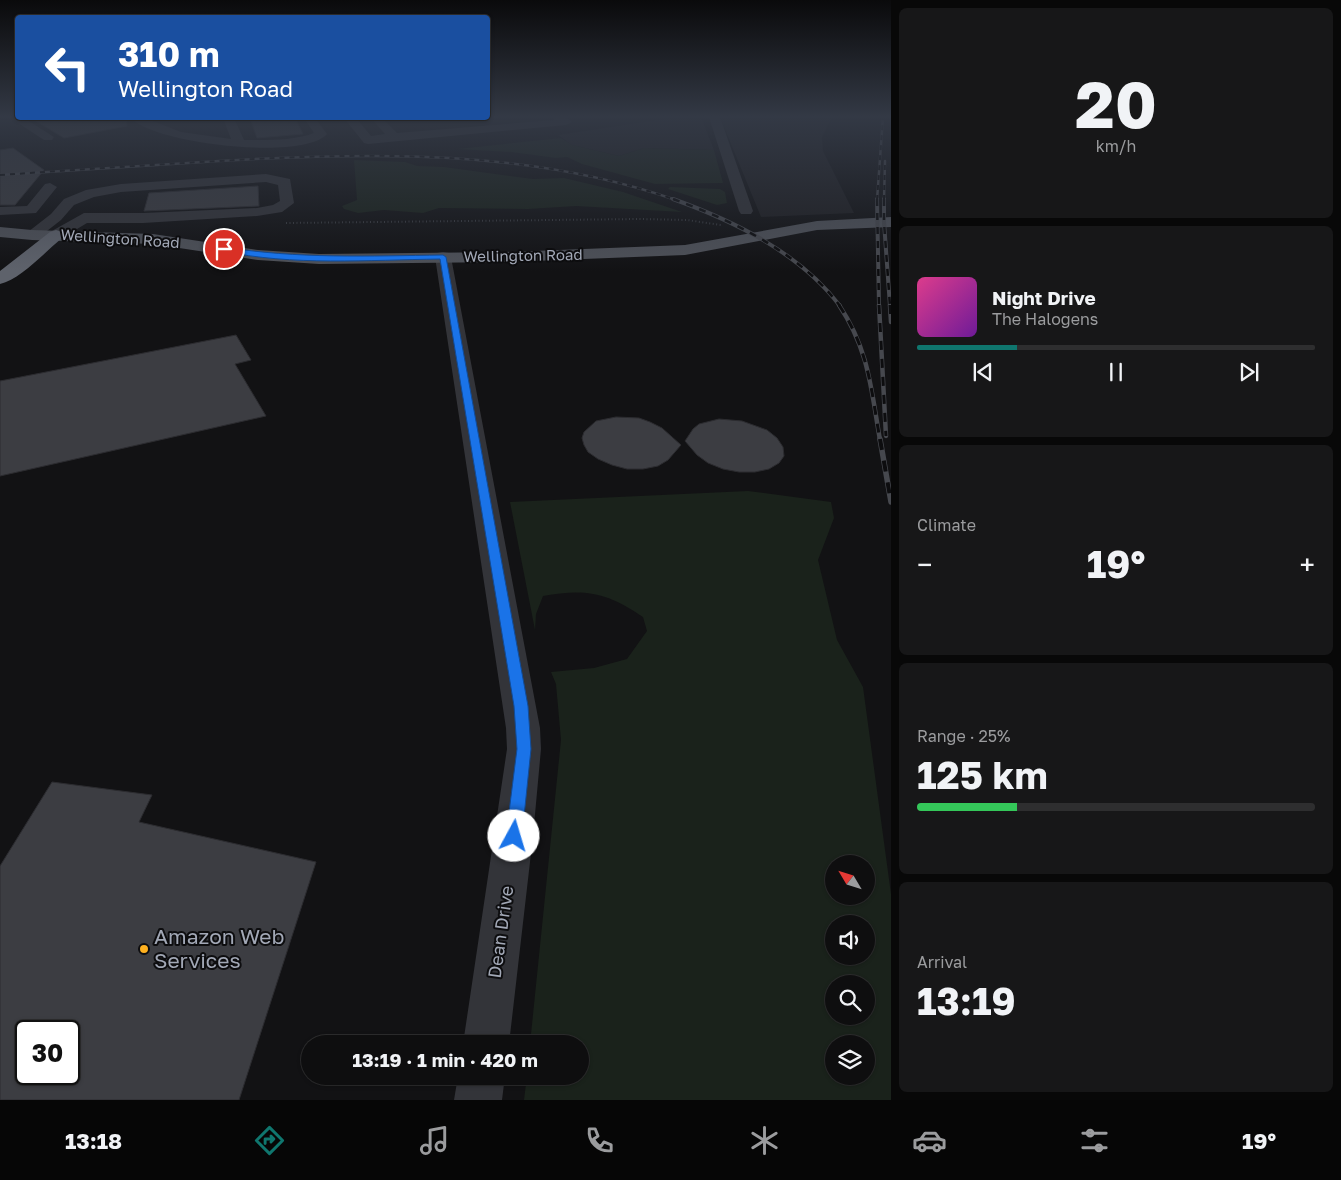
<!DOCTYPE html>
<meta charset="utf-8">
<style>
:root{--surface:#0e0e0f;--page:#171718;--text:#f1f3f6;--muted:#9b9c9e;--line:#2e2e2f;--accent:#0f766e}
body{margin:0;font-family:"Golos Text",sans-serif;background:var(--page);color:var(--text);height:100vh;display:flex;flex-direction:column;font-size:19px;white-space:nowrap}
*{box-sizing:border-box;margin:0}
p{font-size:16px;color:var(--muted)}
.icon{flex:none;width:28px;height:28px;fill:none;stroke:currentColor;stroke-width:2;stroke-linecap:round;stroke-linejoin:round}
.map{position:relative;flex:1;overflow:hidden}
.sheet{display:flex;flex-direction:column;gap:8px;padding:8px;background:#080808;width:450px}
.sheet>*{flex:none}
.banner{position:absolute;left:15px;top:15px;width:475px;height:105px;border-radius:5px;box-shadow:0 1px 4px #0004,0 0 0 1px var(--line);background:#1a4fa0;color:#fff;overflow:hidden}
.needle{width:32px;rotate:308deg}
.tools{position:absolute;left:825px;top:855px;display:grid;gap:10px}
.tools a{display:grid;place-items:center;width:50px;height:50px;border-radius:50%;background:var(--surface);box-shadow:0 1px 4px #0004,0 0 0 1px var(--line);font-size:25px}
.speed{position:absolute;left:15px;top:1020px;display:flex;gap:10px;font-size:25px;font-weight:700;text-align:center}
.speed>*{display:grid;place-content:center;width:65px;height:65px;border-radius:50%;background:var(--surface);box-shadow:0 1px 4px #0004,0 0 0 1px var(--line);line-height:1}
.speed .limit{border:2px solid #111;border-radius:8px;background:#fff;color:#111}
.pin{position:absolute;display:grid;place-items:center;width:42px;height:42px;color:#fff;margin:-21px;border:2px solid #fff;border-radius:50%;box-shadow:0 1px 5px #0007}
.me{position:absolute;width:55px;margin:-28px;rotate:6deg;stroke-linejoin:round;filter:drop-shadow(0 0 4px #0008)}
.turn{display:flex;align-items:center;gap:18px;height:105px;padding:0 20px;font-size:22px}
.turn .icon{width:65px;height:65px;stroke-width:2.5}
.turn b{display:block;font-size:35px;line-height:42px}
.big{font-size:38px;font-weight:700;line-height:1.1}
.sheet .card{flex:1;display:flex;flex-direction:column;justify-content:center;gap:8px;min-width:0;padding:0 18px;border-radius:8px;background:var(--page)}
.sheet .dial{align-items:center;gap:0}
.dial b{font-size:65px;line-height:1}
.song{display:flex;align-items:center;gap:15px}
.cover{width:60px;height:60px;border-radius:8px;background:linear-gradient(135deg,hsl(330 70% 55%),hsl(280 70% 35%))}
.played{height:5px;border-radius:2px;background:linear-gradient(90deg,var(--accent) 25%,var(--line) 25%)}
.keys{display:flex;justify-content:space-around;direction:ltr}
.heat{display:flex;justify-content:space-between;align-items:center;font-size:28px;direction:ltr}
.charge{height:8px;border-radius:4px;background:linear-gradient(90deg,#34c759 25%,var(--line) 0)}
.trip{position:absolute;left:301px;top:1035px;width:288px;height:50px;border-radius:25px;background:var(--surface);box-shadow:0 1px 4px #0004,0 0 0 1px var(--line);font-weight:700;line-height:50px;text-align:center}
.tab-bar{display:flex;height:80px;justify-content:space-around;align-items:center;background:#060606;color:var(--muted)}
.tab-bar .icon{width:35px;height:35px}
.tab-bar .active{color:var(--accent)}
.tab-bar b{font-size:22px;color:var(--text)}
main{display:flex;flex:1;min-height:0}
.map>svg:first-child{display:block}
.built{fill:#1e1e21}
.green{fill:#1a221b;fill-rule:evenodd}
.building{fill:#3c3d42;stroke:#2c2c30;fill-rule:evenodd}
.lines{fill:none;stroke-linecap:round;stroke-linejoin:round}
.path{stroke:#393b40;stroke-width:2;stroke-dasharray:1 2.5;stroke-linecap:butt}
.minor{fill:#333439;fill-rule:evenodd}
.major{fill:#4e5158;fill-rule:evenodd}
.highway{fill:#5e626b;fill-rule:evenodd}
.rail-far3-casing{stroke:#46484e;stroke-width:2.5}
.rail-far2-casing{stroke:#46484e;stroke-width:4}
.rail-far1-casing{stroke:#46484e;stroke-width:4.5}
.rail-casing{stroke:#46484e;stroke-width:5.5}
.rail-far3{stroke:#0d0d0f;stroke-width:2;stroke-dasharray:5;stroke-linecap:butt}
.rail-far2{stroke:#0d0d0f;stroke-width:2.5;stroke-dasharray:7;stroke-linecap:butt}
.rail-far1{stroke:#0d0d0f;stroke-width:3;stroke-dasharray:9;stroke-linecap:butt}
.rail{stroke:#0d0d0f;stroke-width:4;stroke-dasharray:11;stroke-linecap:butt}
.route{fill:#1a73e8;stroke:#114b97}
.poi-dot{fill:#ffb11f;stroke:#0d0d0f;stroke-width:2}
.labels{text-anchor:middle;stroke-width:4;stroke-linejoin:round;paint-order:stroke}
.far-street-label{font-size:15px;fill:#a2a8b6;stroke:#0d0d0f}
.street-label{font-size:18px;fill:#a2a8b6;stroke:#0d0d0f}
.near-poi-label{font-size:21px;fill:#a2a8b6;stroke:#0d0d0f;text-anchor:start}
</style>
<main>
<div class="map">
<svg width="891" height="1100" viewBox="0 0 891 1100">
<rect width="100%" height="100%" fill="#121214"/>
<path class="built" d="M 678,117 L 701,117 L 714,150 L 644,148 L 619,156 L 572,145 L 558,135 Z
M 720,117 L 832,117 L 822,137 L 823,151 L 854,213 L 761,217 Z"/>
<path class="green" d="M 561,138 L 572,145 L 619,156 L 644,148 L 714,150 L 723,183 L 655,184 L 582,164 L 567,157 L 556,158 L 511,152 L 457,149 Z
M 354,160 L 405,162 L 417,166 L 444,167 L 533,179 L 564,178 L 623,192 L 682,212 L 576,206 L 528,209 L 439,208 L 423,213 L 384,210 L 358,213 L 344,209 L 342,206 L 357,200 Z
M 670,187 L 720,189 L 725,192 L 727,203 L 717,205 L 668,189 Z
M 748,491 L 831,502 L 834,518 L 818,560 L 837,640 L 863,687 L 891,894 L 891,1100 L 524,1100 L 527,1076 L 580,1076 L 580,1044 L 530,1044 L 561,740 L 556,684 L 551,672 L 594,668 L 627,659 L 647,631 L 643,617 C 608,593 586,588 543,596 L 536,614 L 535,630 L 510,502 ZM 834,864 L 866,864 L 866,896 L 834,896 ZM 834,924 L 866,924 L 866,956 L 834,956 ZM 834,984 L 866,984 L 866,1016 L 834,1016 ZM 834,1044 L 866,1044 L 866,1076 L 834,1076 Z"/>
<path class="building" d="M 31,118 L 126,118 L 127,126 L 64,138 Z
M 250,118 L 295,118 L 303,134 L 257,138 Z
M 13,148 L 44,170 L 15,205 L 0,205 L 0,150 Z
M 258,186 L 259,206 L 144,211 L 149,193 Z
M 236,335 L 251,360 L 235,364 L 266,416 L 0,476 L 0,381 Z
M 616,417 L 639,418 L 650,422 L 662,428 L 681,445 L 668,460 L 658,466 L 643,469 L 627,469 L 612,465 L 598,459 L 588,452 L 584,445 L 582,438 L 584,432 L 596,421 Z
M 719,419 L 742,421 L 767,430 L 777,438 L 783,447 L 784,456 L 779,463 L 769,469 L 755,472 L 739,472 L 723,469 L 708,463 L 697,455 L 685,441 L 693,429 L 699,424 Z
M 52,782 L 152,795 L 139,822 L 316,862 L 239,1100 L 0,1100 L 0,866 ZM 26,1031 L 69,1031 L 69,1074 L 26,1074 Z"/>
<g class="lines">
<path class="path" d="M 286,223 L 639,219 L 687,220 L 721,225"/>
<path class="minor" d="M 9,117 L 24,118 L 54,137 L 52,140 L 44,140 Z
M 553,117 L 565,117 L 572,122 L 566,125 L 368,144 L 364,143 L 344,118 L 356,118 L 371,136 L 385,134 L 371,118 L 382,118 L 397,133 L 554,120 Z
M 709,117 L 720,117 L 753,211 L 751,214 L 741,214 L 739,211 Z
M 131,118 L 145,118 L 181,132 L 231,139 L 223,118 L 234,118 L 244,140 C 268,140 292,141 314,133 L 304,118 L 315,118 L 327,134 C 304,161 154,144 131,118 Z
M 266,174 L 290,179 L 294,203 L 282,212 L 257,216 L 143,223 L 87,223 L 62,238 L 50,238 L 48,235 L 50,232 L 84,213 L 143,213 L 257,208 L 273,205 L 280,201 L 278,185 L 266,182 L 121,192 L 94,197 L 74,205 L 61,220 L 38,238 L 26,238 L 24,235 L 51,214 L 64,199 L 86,190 L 121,184 Z
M 50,183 L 57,187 L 36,213 L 0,215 L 0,207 L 27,206 L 45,184 Z
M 443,252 L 449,253 L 451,257 L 540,728 L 541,749 L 533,836 L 509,1044 L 463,1044 L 507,749 L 506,728 L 435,257 L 437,253 Z
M 458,1076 L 505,1076 L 502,1100 L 454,1100 Z"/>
<path class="major" d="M 891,217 L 891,227 L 817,230 L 685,255 L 506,262 L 319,264 L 258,260 L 153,244 L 32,240 L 0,237 L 0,227 L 32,230 L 153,234 L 258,250 L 319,254 L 506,252 L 685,245 L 817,221 Z"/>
<path class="highway" d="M 56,230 L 62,232 L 64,235 L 62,238 C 45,252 21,279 0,284 L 0,271 L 50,232 Z"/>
<g class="rail-far3-casing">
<path id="rail-far3" d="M 0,175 C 73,170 146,165 219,161 C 373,152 529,149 676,200
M 877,200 L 883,117
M 884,200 L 885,161"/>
</g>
<g class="rail-far2-casing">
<path id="rail-far2" d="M 673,199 C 734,221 800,253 840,306
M 877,199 L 879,306
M 884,199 L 884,222 L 890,306"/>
</g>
<g class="rail-far1-casing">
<path id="rail-far1" d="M 839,305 C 869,350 871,389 880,440
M 879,305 L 886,436
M 890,305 L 891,322"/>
</g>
<g class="rail-casing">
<path id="rail" d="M 880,439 L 891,502"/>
</g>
<use href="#rail-far3" class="rail-far3"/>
<use href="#rail-far2" class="rail-far2"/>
<use href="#rail-far1" class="rail-far1"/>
<use href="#rail" class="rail"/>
</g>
<linearGradient id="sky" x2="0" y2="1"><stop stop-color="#0a0a0b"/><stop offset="0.43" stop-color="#333945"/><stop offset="1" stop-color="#333945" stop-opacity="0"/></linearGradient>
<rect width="891" height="271" fill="url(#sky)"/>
<path class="route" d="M 224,247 C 297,259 370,256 443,255 L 446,257 L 528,706 L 531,749 L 522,836 L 520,841 L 514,843 L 509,841 L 506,836 L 517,749 L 514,706 L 440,259 C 368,260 293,266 222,251 L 221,249 Z"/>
<circle class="poi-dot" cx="144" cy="949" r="5"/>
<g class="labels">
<g class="far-street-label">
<text transform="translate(120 239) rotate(4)" y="5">Wellington Road</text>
<text transform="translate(523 256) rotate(-1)" y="5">Wellington Road</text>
</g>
<g class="street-label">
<text transform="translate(501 932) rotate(-82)" y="6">Dean Drive</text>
</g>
<g class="near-poi-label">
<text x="154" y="944">Amazon Web<tspan x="154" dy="24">Services</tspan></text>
</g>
</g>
</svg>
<div class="tools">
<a><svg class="needle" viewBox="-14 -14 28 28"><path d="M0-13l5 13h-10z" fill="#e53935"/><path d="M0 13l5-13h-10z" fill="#9b9c9e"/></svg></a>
<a><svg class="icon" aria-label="sound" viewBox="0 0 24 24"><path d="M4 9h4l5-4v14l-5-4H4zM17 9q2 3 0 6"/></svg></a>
<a><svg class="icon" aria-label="search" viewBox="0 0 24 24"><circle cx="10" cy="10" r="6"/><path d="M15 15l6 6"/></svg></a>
<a><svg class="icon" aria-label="layers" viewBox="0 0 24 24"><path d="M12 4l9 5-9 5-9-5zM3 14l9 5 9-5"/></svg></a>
</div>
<div class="speed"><div class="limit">30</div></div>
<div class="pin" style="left:224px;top:249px;background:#d93025"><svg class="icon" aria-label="arrive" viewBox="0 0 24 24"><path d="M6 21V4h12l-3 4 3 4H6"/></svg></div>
<svg class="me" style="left:514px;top:836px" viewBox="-20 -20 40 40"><circle r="19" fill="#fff"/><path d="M0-13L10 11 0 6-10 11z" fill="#1a73e8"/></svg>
<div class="trip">13:19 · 1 min · 420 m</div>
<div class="banner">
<div class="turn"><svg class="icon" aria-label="left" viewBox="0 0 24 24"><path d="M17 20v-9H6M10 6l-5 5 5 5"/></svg><div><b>310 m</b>Wellington Road</div></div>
</div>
</div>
<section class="sheet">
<div class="card dial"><b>20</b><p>km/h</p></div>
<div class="card">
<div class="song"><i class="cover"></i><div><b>Night Drive</b><p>The Halogens</p></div></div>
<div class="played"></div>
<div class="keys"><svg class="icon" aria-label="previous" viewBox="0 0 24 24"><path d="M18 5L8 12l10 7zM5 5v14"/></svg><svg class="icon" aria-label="pause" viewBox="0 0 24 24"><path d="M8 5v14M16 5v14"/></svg><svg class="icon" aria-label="next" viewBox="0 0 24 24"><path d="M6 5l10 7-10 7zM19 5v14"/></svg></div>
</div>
<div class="card"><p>Climate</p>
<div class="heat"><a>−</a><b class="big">19°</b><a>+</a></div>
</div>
<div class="card"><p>Range · 25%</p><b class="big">125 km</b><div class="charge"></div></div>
<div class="card"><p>Arrival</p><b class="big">13:19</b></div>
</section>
</main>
<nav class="tab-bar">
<b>13:18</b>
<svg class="icon active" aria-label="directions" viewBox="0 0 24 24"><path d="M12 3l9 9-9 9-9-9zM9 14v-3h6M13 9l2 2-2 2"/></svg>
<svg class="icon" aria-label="music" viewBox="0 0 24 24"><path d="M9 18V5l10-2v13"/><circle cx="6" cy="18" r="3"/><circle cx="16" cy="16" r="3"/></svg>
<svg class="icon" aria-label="phone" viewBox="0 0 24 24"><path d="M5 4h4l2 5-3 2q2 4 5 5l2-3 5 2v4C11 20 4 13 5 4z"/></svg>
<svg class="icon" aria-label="climate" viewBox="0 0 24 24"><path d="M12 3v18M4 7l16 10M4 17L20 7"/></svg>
<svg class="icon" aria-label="car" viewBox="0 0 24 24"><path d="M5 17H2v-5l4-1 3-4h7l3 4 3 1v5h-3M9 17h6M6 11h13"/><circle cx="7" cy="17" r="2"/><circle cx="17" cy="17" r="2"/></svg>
<svg class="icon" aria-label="filters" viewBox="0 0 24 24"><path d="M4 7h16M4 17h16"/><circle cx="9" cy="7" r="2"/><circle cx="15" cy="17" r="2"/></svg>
<b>19°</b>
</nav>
